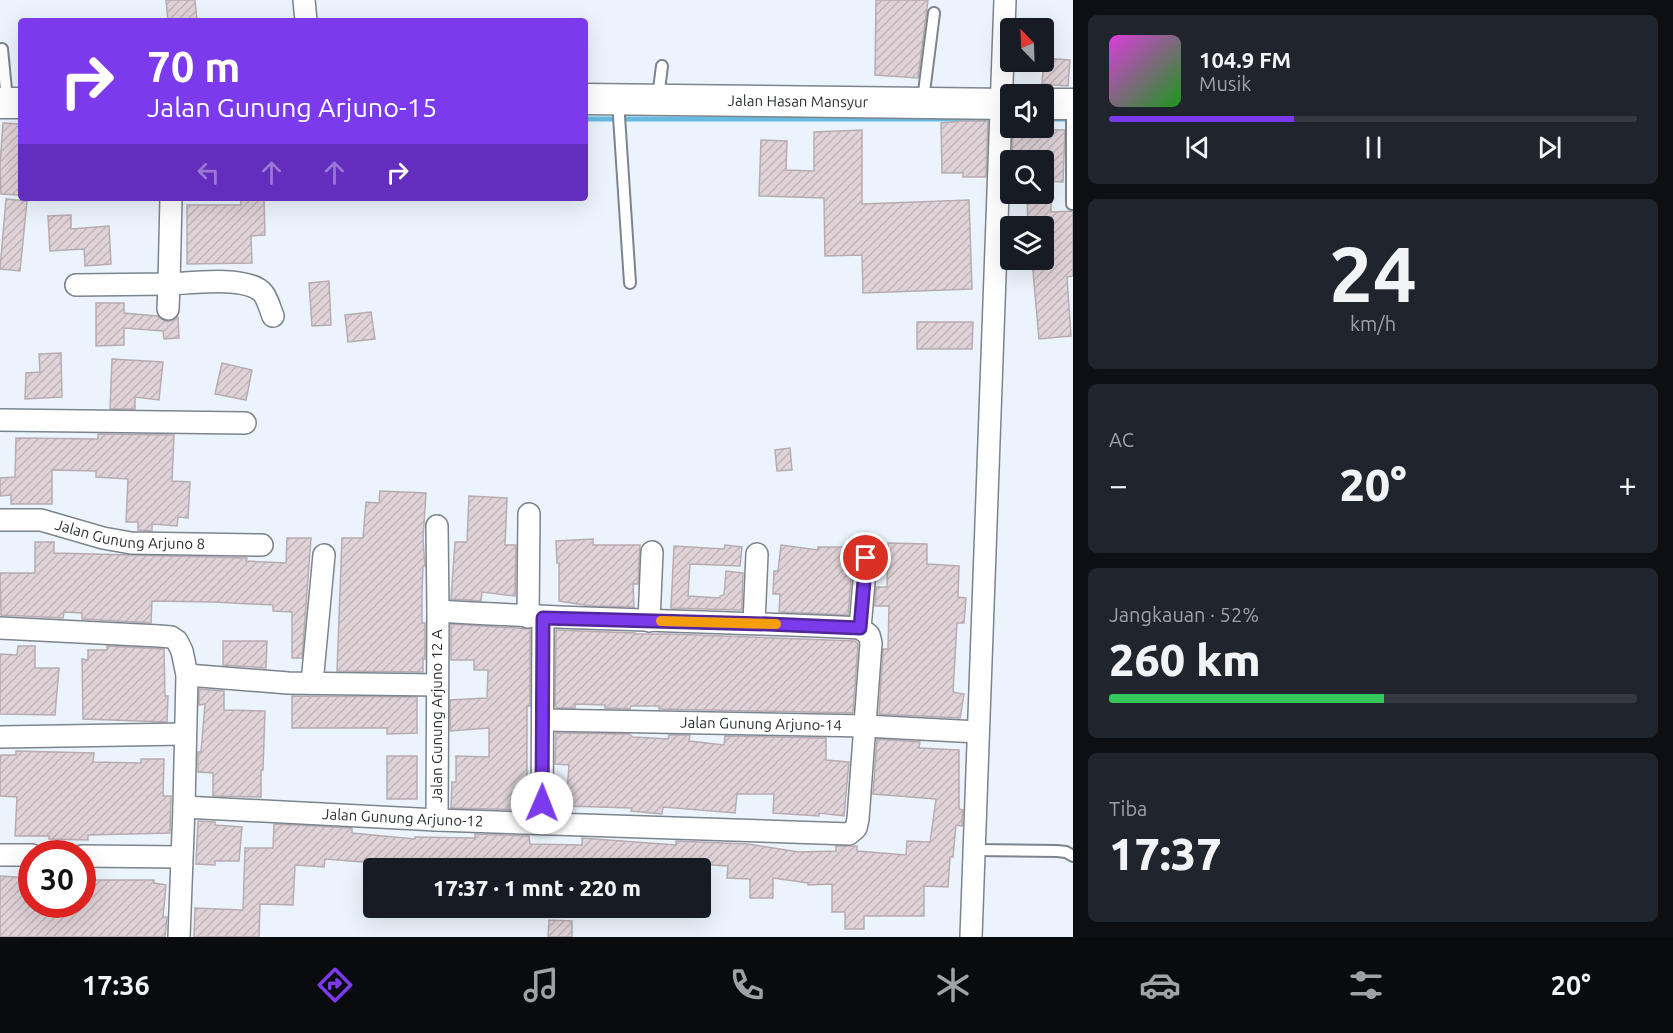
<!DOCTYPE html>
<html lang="id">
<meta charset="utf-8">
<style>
:root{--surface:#171b24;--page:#20242c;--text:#f1f3f6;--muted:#9ea1a6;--line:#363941;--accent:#7c3aed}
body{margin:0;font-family:Ubuntu,sans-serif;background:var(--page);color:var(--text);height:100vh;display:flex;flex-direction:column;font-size:22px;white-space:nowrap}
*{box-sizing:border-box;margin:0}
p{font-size:20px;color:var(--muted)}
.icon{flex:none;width:33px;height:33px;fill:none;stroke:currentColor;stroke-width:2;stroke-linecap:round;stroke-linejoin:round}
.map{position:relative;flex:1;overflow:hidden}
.panel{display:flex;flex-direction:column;gap:15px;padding:15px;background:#0d0f14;width:600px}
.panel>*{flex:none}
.banner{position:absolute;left:18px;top:18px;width:570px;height:183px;border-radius:6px;box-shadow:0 6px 24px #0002;background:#7c3aed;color:#fff;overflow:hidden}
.needle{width:39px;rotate:337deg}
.controls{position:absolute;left:1000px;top:18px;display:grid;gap:12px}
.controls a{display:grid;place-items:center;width:54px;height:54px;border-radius:6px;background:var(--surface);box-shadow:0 6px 24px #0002;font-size:30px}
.speed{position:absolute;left:18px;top:840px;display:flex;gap:12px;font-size:30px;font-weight:700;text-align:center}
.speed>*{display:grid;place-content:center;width:78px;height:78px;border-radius:50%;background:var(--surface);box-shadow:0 6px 24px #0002;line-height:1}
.speed .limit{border:9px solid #d22;background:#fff;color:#111}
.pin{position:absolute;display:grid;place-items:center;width:51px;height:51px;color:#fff;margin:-26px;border:3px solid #fff;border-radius:50%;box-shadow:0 2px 6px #0007}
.me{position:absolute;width:66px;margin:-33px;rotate:1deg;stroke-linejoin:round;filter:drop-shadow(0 0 4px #0008)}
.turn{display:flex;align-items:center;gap:21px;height:126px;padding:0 30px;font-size:27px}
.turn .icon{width:78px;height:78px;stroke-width:2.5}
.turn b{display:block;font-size:42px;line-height:51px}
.lanes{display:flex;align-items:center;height:57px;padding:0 30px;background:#0003;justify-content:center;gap:30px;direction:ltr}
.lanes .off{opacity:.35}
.big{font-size:45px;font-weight:800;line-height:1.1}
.panel .tile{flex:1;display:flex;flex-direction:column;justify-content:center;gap:9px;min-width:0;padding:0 21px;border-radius:9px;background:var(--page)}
.panel .dial{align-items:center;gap:0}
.dial b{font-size:78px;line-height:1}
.song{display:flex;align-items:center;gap:18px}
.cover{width:72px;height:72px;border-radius:9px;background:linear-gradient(135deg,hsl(300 70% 55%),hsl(120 70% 35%))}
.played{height:6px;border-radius:3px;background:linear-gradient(90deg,var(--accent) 35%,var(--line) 35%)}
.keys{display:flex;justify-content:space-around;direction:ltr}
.heat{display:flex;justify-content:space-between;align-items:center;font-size:33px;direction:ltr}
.charge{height:9px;border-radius:4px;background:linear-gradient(90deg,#34c759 52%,var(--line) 0)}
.trip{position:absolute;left:363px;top:858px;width:348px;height:60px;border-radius:6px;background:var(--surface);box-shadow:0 6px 24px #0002;font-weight:800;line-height:60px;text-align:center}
.tab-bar{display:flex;height:96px;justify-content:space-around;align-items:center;background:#090b0e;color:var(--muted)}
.tab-bar .icon{width:42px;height:42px}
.tab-bar .current{color:var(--accent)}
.tab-bar b{font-size:27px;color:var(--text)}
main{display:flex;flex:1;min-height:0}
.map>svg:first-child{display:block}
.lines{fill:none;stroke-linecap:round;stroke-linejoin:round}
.stream{stroke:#68bbe0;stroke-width:5}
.building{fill:url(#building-hatch);stroke:#b8acb1;stroke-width:1.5}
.lane-casing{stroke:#7c848c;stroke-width:14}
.street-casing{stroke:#7c848c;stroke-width:24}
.secondary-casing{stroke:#7c848c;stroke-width:33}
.lane{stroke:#fff;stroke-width:10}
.street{stroke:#fff;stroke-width:21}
.secondary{stroke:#fff;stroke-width:30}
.route-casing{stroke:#51269a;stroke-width:15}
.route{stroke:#7c3aed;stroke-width:10}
.slow{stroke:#f59e0b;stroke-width:10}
.labels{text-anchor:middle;stroke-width:5;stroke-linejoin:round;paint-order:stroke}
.street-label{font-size:15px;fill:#2c3033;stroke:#fff}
</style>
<main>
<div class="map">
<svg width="1073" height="937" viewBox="0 0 1073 937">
<defs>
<pattern id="building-hatch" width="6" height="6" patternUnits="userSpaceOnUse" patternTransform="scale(1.5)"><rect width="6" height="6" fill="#dfd3d8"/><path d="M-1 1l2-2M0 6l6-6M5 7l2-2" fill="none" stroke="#c0b5ba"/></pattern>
</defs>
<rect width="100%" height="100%" fill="#ebf4fc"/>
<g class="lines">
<path class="stream" d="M 585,119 L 984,119
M 1044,119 L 1072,119"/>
</g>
<path class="building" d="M 166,0 L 195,0 L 197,21 L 168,21 Z
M 876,0 L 928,0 L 918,78 L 875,75 Z
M 1044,58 L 1070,60 L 1068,86 L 1042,84 Z
M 963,121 L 988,121 L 986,177 L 963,177 L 963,173 L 942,173 L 941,123 Z
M 3,123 L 21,124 L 19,195 L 1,194 L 0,165 Z
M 1013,129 L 1065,130 L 1063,182 L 1044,181 L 1044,160 L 1012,160 Z
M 862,130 L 862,204 L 969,200 L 972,289 L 863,293 L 862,255 L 825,256 L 824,198 L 759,196 L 761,140 L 787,141 L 786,170 L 814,171 L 814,132 Z
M 1027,197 L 1051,197 L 1051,212 L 1073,211 L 1073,276 L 1067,277 L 1071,336 L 1039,339 L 1032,260 L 1044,260 L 1044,226 L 1028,226 Z
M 241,198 L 264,198 L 265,235 L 251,236 L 252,263 L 187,264 L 187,205 L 241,205 Z
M 6,199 L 27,201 L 20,271 L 0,269 Z
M 71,215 L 71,229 L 109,226 L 111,264 L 85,266 L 84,249 L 50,251 L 48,216 Z
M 329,281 L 331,325 L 312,326 L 309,283 Z
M 96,303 L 124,303 L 124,313 L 157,316 L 167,322 L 173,320 L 178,317 L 179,338 L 164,339 L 163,331 L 124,328 L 124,345 L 96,346 Z
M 371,312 L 375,339 L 348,342 L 345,315 Z
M 917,322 L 973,322 L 972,349 L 917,349 Z
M 61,353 L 62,397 L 25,399 L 26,373 L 40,372 L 39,354 Z
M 112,359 L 163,362 L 159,400 L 135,397 L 135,409 L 110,409 Z
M 222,363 L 252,370 L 246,400 L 215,394 Z
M 98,434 L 174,435 L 172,481 L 190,482 L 188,518 L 178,517 L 177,526 L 152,524 L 152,531 L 138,530 L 138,522 L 126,522 L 128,479 L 96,477 L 96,471 L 52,470 L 52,504 L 11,504 L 11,495 L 0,496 L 0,478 L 15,477 L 16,438 L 98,439 Z
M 790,448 L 792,470 L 777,471 L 775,450 Z
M 380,491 L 426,493 L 423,539 L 425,566 L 423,566 L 422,593 L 422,623 L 425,623 L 425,659 L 423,659 L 423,672 L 337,671 L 342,538 L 363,538 L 366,502 L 379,503 Z
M 469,496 L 507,498 L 505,545 L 516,545 L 515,596 L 482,592 L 481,601 L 451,599 L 455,542 L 467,542 Z
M 287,538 L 311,538 L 302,658 L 292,658 L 292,612 L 273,611 L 273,605 L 214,602 L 152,601 L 151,623 L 82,619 L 82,613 L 64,612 L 63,618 L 1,615 L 0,573 L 35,573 L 35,542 L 54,542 L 54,553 L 247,558 L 246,561 L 286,563 Z
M 593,539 L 593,545 L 640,545 L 638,584 L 633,584 L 634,607 L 591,606 L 559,601 L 559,563 L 557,563 L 556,541 Z
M 888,543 L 927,544 L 927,564 L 959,566 L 958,597 L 966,598 L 964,623 L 957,623 L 953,692 L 964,694 L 960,718 L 879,714 L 883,649 L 888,649 L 889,606 L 875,606 L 876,587 L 887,587 Z
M 725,545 L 742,547 L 740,566 L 690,564 L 688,596 L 720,598 L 720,596 L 724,595 L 726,571 L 743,573 L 742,610 L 671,608 L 674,546 L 724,549 Z
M 781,545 L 818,550 L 818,547 L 859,547 L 853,557 L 848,615 L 779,612 L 780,594 L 773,594 L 774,571 L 778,571 Z
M 451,624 L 530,629 L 530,706 L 527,706 L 527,810 L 451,808 L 452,782 L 456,782 L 456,756 L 489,757 L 489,728 L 450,731 L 450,700 L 487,698 L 488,670 L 474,670 L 474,660 L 451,660 Z
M 556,630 L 635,633 L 635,634 L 669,634 L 855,641 L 858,644 L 853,713 L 659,709 L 659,706 L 631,706 L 630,709 L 605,708 L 605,705 L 575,704 L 575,708 L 558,708 L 555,706 Z
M 223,641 L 267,641 L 266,668 L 223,665 Z
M 18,646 L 35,646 L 35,668 L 59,668 L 55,715 L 0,714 L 0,654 L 17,655 Z
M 107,646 L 164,649 L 165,696 L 168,696 L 167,722 L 83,719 L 82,659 L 88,660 L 88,650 L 107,650 Z
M 199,689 L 224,691 L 224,710 L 265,711 L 263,770 L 261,770 L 261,797 L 213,796 L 213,773 L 198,772 L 198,752 L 201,752 L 205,704 L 199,705 Z
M 292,696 L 417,697 L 417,733 L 387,734 L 387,728 L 292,728 Z
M 556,733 L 629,734 L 633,737 L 668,739 L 669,735 L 690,735 L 689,741 L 724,745 L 725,736 L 826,738 L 826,760 L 849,762 L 844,816 L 819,813 L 819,816 L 773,813 L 774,794 L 737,794 L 735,813 L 663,807 L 662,814 L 631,811 L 632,808 L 566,806 L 569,765 L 555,764 Z
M 877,739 L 920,742 L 919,748 L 959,750 L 959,809 L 963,810 L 962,820 L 962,826 L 956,825 L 953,857 L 950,857 L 948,887 L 924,886 L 924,916 L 864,916 L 864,929 L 845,929 L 845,912 L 832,912 L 832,884 L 808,885 L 808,883 L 773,878 L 773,898 L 750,898 L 750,879 L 727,878 L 728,866 L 695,864 L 695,868 L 414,868 L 414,866 L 325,859 L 324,867 L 295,865 L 293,905 L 260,904 L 259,937 L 194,937 L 195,908 L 243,910 L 245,848 L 273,848 L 274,824 L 352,828 L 352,833 L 415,839 L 415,837 L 475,838 L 475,834 L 529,836 L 530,844 L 582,845 L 582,838 L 676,845 L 676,841 L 748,844 L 799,852 L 836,851 L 836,846 L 857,846 L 857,851 L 906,855 L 907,841 L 930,842 L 936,799 L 873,794 Z
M 16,751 L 94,753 L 93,762 L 141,763 L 141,759 L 164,759 L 163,796 L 171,796 L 170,833 L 88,835 L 88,840 L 49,839 L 49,836 L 15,836 L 17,797 L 0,796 L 0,762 L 1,755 L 16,755 Z
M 387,756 L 417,756 L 417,799 L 387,799 Z
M 198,821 L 215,822 L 215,825 L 242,827 L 239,861 L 215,861 L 215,865 L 196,864 Z
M 0,876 L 30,878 L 29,904 L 82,904 L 82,880 L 154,880 L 154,883 L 166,885 L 163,917 L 167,917 L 165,937 L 0,937 Z
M 549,920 L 572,921 L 572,937 L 548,937 Z"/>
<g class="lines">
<g class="lane-casing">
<path id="lane" d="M 2,49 L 7,100
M 658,97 L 662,66
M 923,100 L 934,13
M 618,101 L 630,283
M 1072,105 L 1072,204
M 974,850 L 1057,851 L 1066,852 L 1073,856"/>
</g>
<g class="street-casing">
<g id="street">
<path d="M 304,0 L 306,21"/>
<path d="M 76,285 L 169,284 L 171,198"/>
<path d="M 168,309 L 169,284 C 191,283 243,276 261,291 C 267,296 270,309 273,316"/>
<path d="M 0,420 L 245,423"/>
<path id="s1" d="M 0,520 L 41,520 L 103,538 L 131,543 L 262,545"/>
<path d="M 437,526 L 438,611 L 437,820"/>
<path d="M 438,611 C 579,620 720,621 860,628"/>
<path d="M 528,617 L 529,514"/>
<path d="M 649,621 L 652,552"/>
<path d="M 754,623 L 757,554"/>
<path d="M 0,628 L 159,636 L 171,637 L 177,641 L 182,651 L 187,675 L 184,807 L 179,937"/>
<path d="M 860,628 L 866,558"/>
<path d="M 187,675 L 288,683 L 436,685"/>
<path d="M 312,683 L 324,555"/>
<path id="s2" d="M 543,720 L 865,726 L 978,732"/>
<path d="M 0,737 L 185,734"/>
<path id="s3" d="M 184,807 L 437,820 L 849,834 L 856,828 L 858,819 L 871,643 L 869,635 L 860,628"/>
<path d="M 542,823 L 543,618"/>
<path d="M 0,855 L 32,855"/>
<path d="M 82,856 L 181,857"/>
<path d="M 971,937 L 1005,0"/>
</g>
</g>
<g class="secondary-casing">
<g id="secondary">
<path id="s4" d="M 585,99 L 1011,104"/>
<path d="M 0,103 L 21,103"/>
<path d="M 1044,104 L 1073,104"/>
</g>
</g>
<use href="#lane" class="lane"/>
<use href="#street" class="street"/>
<use href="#secondary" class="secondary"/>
</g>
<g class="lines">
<g class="route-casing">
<path id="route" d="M 542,803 L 543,618 L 768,624 L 860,628 L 866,558"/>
</g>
<use href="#route" class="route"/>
<path class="slow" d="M 661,621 L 776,624"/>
</g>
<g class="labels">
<g class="street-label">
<text dy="5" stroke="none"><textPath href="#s4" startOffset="213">Jalan Hasan Mansyur</textPath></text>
<text dy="5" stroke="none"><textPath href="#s1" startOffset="132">Jalan Gunung Arjuno 8</textPath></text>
<text transform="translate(437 716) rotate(-90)" y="5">Jalan Gunung Arjuno 12 A</text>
<text dy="5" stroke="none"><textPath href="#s2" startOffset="218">Jalan Gunung Arjuno-14</textPath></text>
<text dy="5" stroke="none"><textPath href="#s3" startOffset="219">Jalan Gunung Arjuno-12</textPath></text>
</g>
</g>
</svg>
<div class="controls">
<a><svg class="needle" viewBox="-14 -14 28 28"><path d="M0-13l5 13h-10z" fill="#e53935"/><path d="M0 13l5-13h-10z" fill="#9ea1a6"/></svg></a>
<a><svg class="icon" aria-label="sound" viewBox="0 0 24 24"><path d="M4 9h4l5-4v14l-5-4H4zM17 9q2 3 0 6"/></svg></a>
<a><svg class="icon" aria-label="search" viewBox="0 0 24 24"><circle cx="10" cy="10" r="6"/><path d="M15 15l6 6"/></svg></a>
<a><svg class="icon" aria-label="layers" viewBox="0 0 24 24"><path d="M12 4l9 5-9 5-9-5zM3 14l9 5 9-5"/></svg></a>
</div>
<div class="speed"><div class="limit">30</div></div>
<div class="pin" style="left:866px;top:558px;background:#d93025"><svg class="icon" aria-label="arrive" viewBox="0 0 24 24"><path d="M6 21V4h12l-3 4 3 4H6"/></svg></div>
<svg class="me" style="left:542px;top:803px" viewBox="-20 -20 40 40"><circle r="19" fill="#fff"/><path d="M0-13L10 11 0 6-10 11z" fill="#7c3aed"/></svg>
<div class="trip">17:37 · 1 mnt · 220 m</div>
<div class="banner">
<div class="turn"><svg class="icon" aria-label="right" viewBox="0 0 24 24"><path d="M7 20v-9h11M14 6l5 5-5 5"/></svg><div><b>70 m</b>Jalan Gunung Arjuno-15</div></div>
<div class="lanes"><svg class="icon off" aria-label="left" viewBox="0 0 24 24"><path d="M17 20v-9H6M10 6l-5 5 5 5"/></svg><svg class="icon off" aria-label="ahead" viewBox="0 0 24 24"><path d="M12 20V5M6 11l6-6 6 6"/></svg><svg class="icon off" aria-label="ahead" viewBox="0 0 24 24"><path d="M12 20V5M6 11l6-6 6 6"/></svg><svg class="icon" aria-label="right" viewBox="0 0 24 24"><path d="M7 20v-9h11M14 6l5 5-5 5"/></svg></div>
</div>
</div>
<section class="panel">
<div class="tile">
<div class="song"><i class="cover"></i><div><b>104.9 FM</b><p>Musik</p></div></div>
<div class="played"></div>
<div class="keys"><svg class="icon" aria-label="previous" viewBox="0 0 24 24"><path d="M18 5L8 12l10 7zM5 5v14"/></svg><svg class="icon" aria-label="pause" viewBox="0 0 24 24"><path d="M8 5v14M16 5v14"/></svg><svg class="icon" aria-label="next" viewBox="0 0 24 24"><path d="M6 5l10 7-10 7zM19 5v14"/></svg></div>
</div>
<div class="tile dial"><b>24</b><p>km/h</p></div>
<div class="tile"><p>AC</p>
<div class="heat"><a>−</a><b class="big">20°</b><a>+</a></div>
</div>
<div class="tile"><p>Jangkauan · 52%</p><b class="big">260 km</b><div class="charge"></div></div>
<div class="tile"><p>Tiba</p><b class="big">17:37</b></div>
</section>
</main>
<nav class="tab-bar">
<b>17:36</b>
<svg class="icon current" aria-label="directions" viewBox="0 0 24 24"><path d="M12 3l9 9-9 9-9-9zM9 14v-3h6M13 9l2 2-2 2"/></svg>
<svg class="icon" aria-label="music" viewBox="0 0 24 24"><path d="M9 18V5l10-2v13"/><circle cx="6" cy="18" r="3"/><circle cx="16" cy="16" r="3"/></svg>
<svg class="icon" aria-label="phone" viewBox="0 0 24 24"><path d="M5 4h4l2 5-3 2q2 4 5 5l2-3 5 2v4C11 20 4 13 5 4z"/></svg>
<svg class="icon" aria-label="climate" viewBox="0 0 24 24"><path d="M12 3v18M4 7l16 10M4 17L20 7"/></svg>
<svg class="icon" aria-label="car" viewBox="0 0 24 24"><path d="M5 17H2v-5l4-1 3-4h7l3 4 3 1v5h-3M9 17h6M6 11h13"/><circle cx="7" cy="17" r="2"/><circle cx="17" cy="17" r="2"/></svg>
<svg class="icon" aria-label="filters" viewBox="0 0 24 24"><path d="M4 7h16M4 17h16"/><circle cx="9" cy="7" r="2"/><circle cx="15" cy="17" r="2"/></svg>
<b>20°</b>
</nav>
